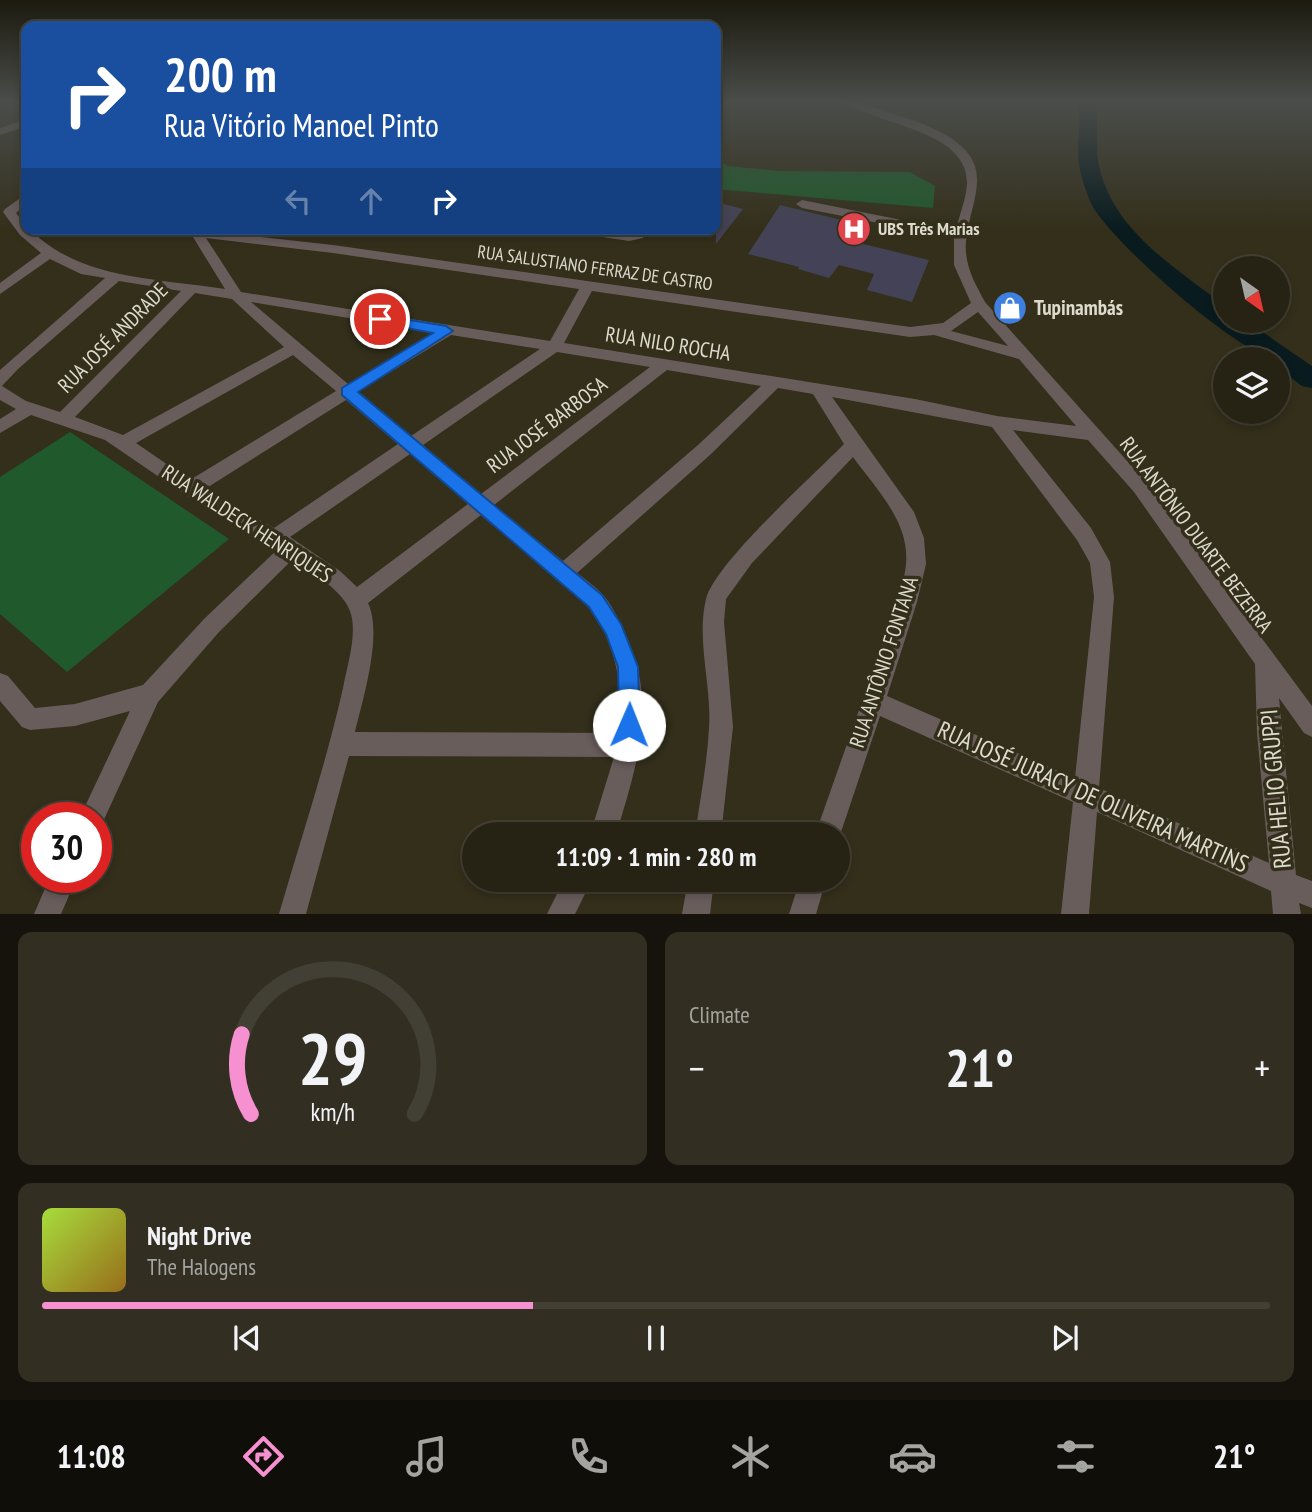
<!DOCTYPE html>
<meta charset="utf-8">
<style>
:root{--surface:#262314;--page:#322f22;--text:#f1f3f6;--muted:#a4a4a0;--line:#424034;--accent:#f690d0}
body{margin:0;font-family:"PT Sans Narrow",sans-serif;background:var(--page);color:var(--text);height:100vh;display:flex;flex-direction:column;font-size:26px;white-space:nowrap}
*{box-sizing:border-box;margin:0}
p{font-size:23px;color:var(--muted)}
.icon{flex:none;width:38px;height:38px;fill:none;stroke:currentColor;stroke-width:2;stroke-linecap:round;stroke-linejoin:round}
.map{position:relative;height:914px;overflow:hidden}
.drawer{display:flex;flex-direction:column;gap:18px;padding:18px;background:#15130b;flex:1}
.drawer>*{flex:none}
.hud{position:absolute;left:21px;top:21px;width:700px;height:214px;border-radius:14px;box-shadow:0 4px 10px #0003,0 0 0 2px var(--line);background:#1a4fa0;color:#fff;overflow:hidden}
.needle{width:46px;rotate:146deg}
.tools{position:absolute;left:1213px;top:256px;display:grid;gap:14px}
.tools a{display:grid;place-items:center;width:77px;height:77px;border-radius:50%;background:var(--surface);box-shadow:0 4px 10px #0003,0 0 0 2px var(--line);font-size:35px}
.speed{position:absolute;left:21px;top:802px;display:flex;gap:14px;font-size:35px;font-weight:700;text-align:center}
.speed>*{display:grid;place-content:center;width:91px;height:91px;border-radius:50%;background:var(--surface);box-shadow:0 4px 10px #0003,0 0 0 2px var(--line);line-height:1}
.speed .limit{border:10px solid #d22;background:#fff;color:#111}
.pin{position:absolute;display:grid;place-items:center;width:60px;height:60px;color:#fff;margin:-30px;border:4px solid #fff;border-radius:50%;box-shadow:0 2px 7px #0007}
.me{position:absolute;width:77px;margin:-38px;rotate:1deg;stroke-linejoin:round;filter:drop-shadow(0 0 5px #0008)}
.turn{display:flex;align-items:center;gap:24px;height:147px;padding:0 28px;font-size:32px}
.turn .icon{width:91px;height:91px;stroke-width:2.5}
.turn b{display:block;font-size:49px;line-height:60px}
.lanes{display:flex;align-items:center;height:66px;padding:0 28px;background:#0003;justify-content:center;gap:35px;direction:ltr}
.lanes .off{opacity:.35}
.big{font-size:52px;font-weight:600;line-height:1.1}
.drawer .tile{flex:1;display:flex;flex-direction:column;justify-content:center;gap:10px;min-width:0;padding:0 24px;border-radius:14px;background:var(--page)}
.drawer .dial{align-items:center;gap:0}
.dial svg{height:182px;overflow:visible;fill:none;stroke:var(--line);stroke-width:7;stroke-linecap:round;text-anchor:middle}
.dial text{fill:var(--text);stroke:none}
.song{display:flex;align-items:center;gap:21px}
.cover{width:84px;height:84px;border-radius:10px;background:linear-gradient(135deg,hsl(80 70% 55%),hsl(40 70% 35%))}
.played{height:7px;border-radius:4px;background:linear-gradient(90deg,var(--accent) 40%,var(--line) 40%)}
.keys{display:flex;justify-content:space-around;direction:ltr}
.heat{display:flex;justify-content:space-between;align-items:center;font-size:38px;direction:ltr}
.drawer .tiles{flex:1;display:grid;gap:18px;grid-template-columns:1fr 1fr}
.tile:last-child{grid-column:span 2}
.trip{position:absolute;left:462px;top:822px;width:388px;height:70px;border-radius:35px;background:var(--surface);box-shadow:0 4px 10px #0003,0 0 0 2px var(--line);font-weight:600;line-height:70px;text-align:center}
.dock{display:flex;height:112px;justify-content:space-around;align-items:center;background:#0f0e08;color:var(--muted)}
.dock .icon{width:49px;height:49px}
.dock .current{color:var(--accent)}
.dock b{font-size:32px;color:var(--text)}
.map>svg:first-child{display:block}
.green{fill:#20592c}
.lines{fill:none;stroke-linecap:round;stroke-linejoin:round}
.river{fill:#091b1f;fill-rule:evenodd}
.building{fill:#434256}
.minor{fill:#695d5c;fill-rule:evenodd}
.route{fill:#1a73e8;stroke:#114b97;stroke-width:2}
.labels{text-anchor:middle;stroke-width:7;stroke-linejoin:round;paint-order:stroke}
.far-poi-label{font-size:18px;font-weight:bold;fill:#dddbce;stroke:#332f1b;text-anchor:start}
.far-street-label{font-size:18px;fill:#dddbce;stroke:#332f1b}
.poi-label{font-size:21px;font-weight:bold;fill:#dddbce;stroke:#332f1b;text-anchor:start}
.street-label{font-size:21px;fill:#dddbce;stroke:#332f1b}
.near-street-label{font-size:24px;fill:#dddbce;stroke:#332f1b}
</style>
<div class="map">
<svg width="1312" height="914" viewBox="0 0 1312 914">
<rect width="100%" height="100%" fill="#332f1b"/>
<path class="green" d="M 716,158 L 728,166 L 781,171 L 910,172 L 935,186 L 933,208 L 716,189 Z
M 70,432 L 229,539 L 67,672 L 0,614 L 0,477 Z"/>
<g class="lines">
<path class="river" d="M 1077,102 L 1094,102 C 1101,123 1094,145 1099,166 C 1114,232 1175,267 1225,306 L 1225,320 L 1245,320 L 1312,366 L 1312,388 L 1302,386 L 1278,368 L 1278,359 C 1243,359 1107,238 1091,203 C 1084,187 1078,168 1078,151 C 1078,135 1082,118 1077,102 Z"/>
</g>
<path class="building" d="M 716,202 L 743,209 L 716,244 Z
M 780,205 L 866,226 L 855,242 L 929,260 L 912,302 L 867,290 L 874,274 L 839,265 L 829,278 L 798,269 L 799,267 L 748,254 Z"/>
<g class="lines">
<path class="minor" d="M 844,102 L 859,102 C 886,113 920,120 946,135 C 997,166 971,196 966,241 C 964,264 974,282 985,302 L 1146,482 L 1312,706 L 1312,737 L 1304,733 L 1279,698 L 1296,875 L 1312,881 L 1312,908 L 1299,903 L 1301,914 L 1273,914 L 1271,891 L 1097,812 L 1089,914 L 1061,914 L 1073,802 L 880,716 L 838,841 L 838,835 L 815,835 L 897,602 C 900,590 905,577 906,564 C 910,522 876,489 853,457 L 752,563 L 726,599 L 724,622 L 733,727 L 721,835 L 695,835 C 700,800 707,764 709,728 C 712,687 696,640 706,599 C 715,563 814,475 844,444 L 813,394 L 778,388 L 710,455 L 577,573 C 586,580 595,586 602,594 C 612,604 618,619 624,631 C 659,702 637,764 616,835 L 590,835 L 614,757 L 349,756 L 306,914 L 279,914 C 301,838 326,764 343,688 C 347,666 357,636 351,614 C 345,591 311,572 293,559 L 219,632 L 158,702 L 101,826 L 96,828 L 96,817 L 80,817 L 130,711 L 75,726 L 30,730 L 22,727 L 0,701 L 0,673 L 8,676 L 35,708 L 75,704 L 143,685 L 205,618 L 278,549 L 184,494 L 105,440 L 31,415 L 0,433 L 0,419 L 16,409 L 0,400 L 0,370 L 105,278 L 81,274 L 50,259 L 0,294 L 0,283 L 41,253 L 20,235 L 3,212 L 5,209 L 26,194 L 26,204 L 16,213 C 65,280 148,277 225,289 L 188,229 L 333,245 L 910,327 L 943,323 L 971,303 L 954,265 L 954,238 L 802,208 L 796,204 L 802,200 L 956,231 C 959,215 966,200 967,184 C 969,130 877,125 844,102 ZM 206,238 L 333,253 L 579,289 L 550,341 L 241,292 ZM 119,281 L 181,291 L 60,412 L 26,401 L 2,386 L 18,369 ZM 592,291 L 910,337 L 934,335 L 1019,359 L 1076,426 L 997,416 L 915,399 L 564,343 ZM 195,293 L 232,299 L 284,347 L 123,435 L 75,417 ZM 251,302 L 434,332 L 348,384 ZM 978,312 L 1008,346 L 951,331 ZM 451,335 L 540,349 L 411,436 L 358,392 ZM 557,352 L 650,367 L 481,494 L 423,445 ZM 293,355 L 336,391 L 190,480 L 136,443 ZM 667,370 L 761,386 L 698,445 L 563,561 L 494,505 ZM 832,397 L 992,427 L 1077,540 L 1090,563 L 1094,597 L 1075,778 L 887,696 L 917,602 L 926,564 L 924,538 L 914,512 ZM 346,400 L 398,444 L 274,528 L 205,489 ZM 1013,430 L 1088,440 L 1134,492 L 1255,664 L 1257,733 L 1269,863 L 1099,788 L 1114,597 L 1110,562 L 1091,528 ZM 410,454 L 468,504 L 357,587 L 340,571 L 290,537 ZM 481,515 C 515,544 557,574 587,606 C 616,637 625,693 618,733 L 355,732 C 363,699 383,634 368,603 Z
M 26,119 L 26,126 L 0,135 L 0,128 Z
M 570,229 L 629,233 L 635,229 L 647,229 L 643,238 L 629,241 L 576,233 Z
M 50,877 L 77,877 L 61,914 L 34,914 Z
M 564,880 L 592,880 L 575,914 L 547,914 Z
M 688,880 L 714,880 L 710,914 L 682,914 Z
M 800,880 L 826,880 L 816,914 L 789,914 Z"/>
</g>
<linearGradient id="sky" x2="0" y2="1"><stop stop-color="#1c1a0f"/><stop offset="0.44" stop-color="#4a4d4a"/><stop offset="1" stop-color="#4a4d4a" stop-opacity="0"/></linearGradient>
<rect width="1312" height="230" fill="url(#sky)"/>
<path class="route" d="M 380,315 L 446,326 L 453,331 L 358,392 L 602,595 L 621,624 L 638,667 L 640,725 L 637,733 L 629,736 L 622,733 L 619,725 L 618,667 L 606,634 L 589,607 L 342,395 L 342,388 L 433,333 L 375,322 L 375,316 Z"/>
<defs>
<g id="hospital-disc" transform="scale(1.75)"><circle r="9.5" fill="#e0444e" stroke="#332f1b"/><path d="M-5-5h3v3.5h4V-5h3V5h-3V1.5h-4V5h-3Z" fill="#fff"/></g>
<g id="shop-disc" transform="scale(1.75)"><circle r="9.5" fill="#3f7fe0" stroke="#332f1b"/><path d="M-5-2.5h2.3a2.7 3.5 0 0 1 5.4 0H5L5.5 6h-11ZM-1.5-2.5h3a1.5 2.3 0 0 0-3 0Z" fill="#fff"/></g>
</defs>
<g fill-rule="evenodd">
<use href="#hospital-disc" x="854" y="229"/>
<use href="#shop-disc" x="1010" y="308"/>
</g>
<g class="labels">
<g class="far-poi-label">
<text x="878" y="235">UBS Três Marias</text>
</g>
<g class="far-street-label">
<text transform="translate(595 268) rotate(8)" y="6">RUA SALUSTIANO FERRAZ DE CASTRO</text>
</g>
<g class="poi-label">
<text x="1034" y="315">Tupinambás</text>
</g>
<g class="street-label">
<text transform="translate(113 338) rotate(-45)" y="7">RUA JOSÉ ANDRADE</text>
<text transform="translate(668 344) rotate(9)" y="7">RUA NILO ROCHA</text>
<text transform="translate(547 425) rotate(-37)" y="7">RUA JOSÉ BARBOSA</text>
<text transform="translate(247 524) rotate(33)" y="7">RUA WALDECK HENRIQUES</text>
<text transform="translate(1196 535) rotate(53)" y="7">RUA ANTÔNIO DUARTE BEZERRA</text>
<text transform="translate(884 662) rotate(-72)" y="7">RUA ANTÔNIO FONTANA</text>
</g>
<g class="near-street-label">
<text transform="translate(1276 789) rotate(-95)" y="8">RUA HELIO GRUPPI</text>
<text transform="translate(1093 797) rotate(24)" y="8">RUA JOSÉ JURACY DE OLIVEIRA MARTINS</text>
</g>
</g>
</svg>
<div class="tools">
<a><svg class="needle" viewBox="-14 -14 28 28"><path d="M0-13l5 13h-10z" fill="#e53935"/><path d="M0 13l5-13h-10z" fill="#a4a4a0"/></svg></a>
<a><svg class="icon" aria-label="layers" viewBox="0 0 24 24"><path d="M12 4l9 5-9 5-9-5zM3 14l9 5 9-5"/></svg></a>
</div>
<div class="speed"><div class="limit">30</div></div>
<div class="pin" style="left:380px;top:319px;background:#d93025"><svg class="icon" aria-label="arrive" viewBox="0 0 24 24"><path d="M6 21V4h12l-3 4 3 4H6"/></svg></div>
<svg class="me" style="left:629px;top:725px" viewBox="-20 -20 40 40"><circle r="19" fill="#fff"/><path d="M0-13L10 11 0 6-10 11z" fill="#1a73e8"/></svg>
<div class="trip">11:09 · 1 min · 280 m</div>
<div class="hud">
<div class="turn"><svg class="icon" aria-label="right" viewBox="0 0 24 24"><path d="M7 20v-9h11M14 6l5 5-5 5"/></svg><div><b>200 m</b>Rua Vitório Manoel Pinto</div></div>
<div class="lanes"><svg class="icon off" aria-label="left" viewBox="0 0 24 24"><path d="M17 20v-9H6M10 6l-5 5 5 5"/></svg><svg class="icon off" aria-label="ahead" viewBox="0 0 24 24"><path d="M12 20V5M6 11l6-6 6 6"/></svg><svg class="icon" aria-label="right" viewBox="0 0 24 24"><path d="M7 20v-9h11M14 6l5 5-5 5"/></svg></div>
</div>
</div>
<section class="drawer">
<div class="tiles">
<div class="tile dial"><svg viewBox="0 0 100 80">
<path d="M14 69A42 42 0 1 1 86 69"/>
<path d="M14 69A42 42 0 0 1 10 34" stroke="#f690d0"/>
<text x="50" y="56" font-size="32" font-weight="700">29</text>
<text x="50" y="72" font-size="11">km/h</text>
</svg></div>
<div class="tile"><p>Climate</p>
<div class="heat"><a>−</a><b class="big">21°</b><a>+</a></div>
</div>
<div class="tile">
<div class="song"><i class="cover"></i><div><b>Night Drive</b><p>The Halogens</p></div></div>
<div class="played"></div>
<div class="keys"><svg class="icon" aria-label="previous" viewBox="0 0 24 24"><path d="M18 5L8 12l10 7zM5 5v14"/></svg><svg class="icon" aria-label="pause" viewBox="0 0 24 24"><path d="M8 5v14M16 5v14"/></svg><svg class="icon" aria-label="next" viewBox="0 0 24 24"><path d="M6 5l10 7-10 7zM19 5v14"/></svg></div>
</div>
</div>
</section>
<nav class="dock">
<b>11:08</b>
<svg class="icon current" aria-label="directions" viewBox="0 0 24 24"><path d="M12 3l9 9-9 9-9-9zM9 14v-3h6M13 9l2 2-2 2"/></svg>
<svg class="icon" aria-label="music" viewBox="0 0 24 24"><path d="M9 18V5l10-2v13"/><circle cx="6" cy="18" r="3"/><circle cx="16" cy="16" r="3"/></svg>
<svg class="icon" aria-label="phone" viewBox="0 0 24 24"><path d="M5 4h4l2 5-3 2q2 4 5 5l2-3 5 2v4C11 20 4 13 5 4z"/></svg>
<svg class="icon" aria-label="climate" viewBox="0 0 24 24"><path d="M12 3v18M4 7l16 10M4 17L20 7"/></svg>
<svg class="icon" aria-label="car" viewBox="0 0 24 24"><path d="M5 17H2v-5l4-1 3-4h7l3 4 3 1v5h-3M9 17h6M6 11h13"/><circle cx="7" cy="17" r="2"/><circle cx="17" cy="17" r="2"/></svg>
<svg class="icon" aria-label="filters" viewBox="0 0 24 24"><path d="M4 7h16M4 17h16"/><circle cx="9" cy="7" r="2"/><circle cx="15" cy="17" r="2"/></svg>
<b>21°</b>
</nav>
